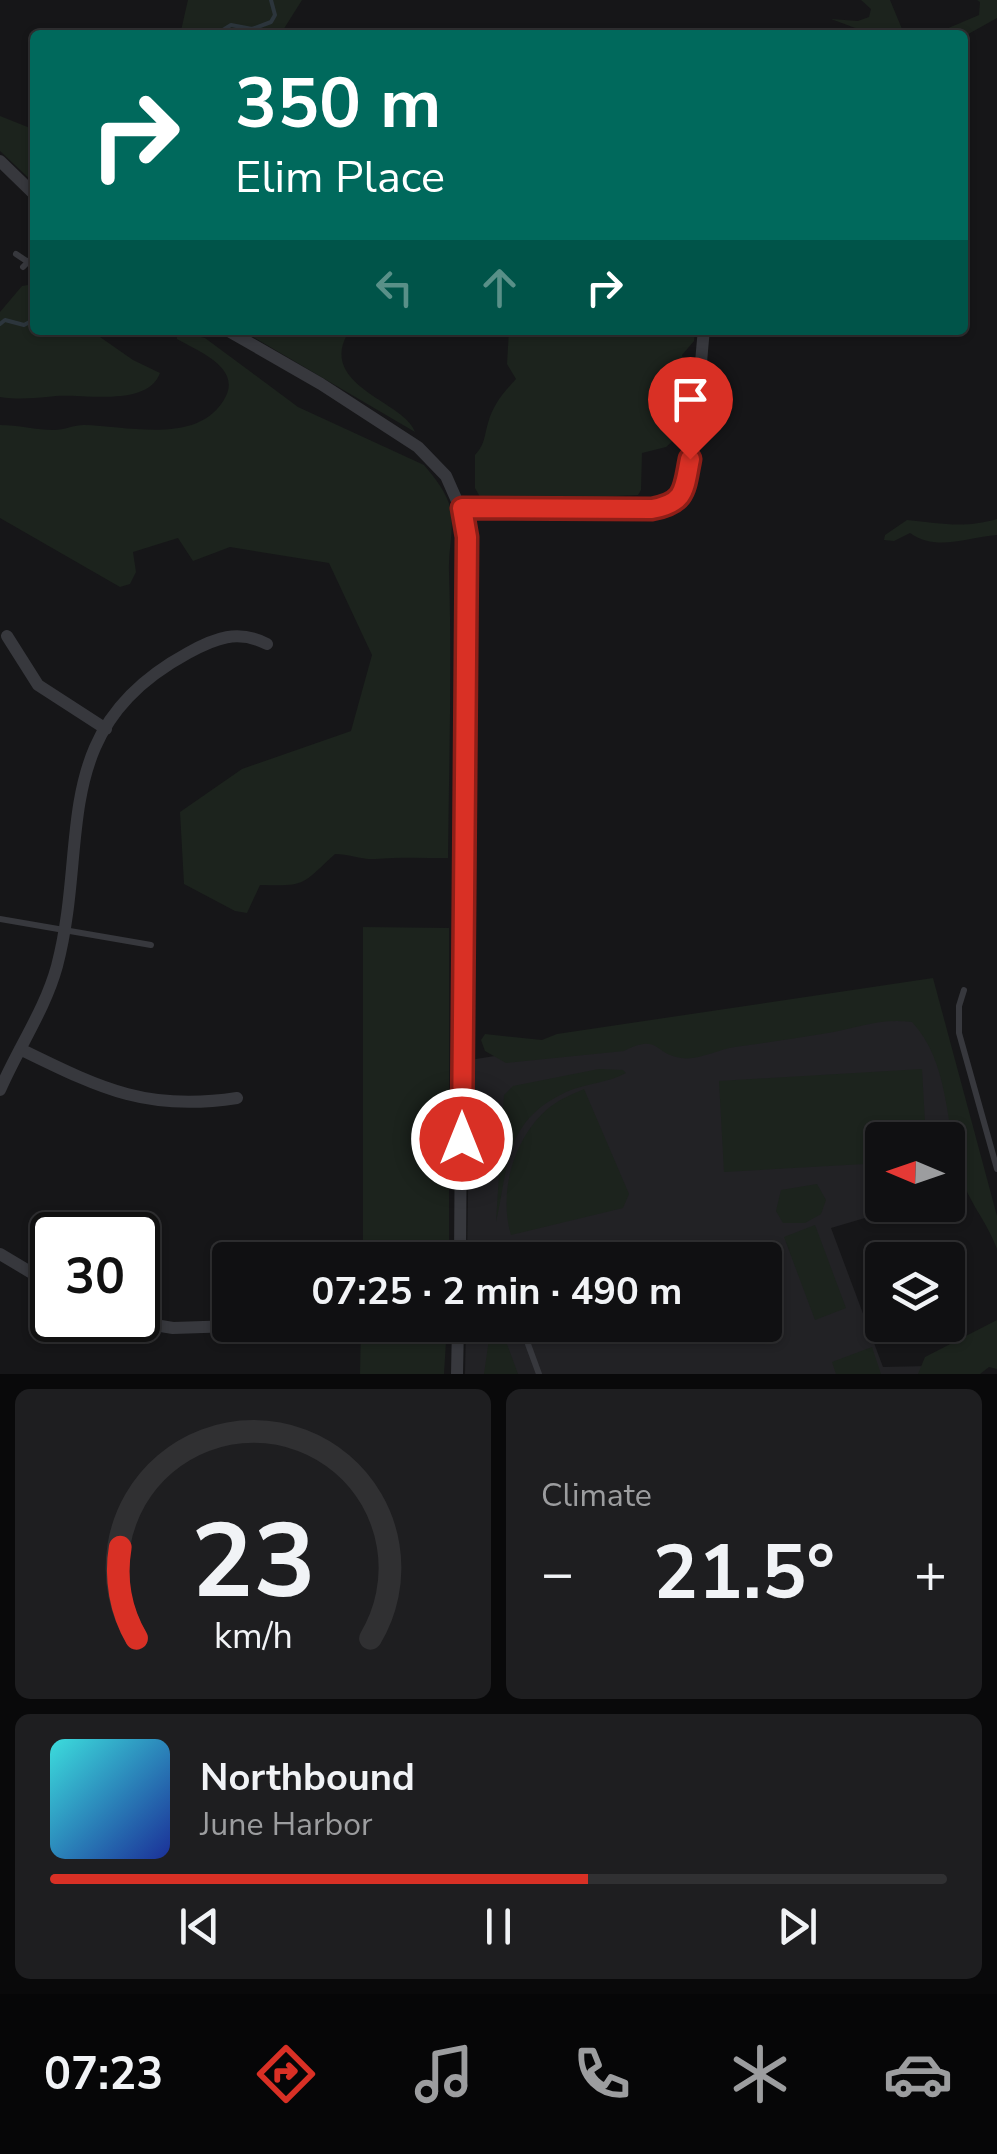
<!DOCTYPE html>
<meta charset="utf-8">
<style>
:root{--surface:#101012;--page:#1e1e20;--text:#f1f3f6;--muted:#9c9d9f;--line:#303032;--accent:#d93025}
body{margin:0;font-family:"Nunito Sans",sans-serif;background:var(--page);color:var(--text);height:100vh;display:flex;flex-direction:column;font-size:38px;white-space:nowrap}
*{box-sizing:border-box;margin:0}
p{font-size:32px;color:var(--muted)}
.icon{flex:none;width:55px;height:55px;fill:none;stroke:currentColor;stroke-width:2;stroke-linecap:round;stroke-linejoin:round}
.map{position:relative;height:1374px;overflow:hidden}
.side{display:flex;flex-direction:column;gap:15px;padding:15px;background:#09090a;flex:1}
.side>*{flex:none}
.hud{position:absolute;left:30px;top:30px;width:938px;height:305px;border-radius:10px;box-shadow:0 2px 8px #0004,0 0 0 2px var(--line);background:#00695c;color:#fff;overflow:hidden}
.needle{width:65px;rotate:272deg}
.buttons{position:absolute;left:865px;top:1122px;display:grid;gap:20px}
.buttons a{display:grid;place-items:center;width:100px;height:100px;border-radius:10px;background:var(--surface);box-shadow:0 2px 8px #0004,0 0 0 2px var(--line);font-size:50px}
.speed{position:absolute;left:30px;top:1212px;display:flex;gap:20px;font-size:50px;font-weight:700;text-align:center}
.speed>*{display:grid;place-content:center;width:130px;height:130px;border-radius:50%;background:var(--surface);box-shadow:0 2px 8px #0004,0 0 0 2px var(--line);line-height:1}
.speed .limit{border:5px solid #111;border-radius:15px;background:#fff;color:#111}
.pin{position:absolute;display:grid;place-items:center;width:85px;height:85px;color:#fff;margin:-102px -42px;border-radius:50% 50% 50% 0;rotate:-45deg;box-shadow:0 0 10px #0007}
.pin .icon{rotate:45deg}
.me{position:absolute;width:110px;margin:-55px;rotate:0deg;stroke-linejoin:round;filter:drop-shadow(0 0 8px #0008)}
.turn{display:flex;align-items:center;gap:35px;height:210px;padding:0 40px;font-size:45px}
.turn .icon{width:130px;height:130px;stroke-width:2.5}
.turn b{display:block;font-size:70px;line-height:85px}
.lanes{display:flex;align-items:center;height:95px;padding:0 40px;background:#0003;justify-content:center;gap:50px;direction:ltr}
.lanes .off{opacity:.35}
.big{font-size:75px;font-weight:700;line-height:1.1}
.side .widget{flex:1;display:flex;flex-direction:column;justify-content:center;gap:15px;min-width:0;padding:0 35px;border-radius:15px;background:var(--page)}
.side .dial{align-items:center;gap:0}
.dial svg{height:260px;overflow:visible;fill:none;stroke:var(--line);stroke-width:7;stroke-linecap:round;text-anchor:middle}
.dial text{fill:var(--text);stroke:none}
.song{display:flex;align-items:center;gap:30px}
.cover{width:120px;height:120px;border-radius:15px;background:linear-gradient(135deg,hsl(180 70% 55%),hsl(230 70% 35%))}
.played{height:10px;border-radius:5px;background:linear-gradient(90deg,var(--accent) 60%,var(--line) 60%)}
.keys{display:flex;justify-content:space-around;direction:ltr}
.heat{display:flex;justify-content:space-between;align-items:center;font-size:55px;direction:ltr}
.side .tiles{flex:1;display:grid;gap:15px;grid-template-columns:1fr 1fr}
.widget:last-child{grid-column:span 2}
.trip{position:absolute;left:212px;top:1242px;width:570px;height:100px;border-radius:10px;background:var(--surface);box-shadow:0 2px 8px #0004,0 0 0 2px var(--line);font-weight:700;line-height:100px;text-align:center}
.tab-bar{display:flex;height:160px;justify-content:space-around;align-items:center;background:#060607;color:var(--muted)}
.tab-bar .icon{width:70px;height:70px}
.tab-bar .current{color:var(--accent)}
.tab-bar b{font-size:45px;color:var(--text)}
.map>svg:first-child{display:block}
.built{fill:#222225}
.green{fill:#1c231d}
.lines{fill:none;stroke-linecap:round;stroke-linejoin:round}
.stream{stroke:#2c353c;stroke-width:4}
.service{stroke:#37383d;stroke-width:6}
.minor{stroke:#37383d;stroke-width:12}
.route-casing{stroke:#8d1f18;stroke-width:25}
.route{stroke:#d93025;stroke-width:18}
</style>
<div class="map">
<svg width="997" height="1374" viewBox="0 0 997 1374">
<rect width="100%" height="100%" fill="#161618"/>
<path class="built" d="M 926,985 L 983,1184 L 948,1194 L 948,1140 L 882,1140 L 882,1205 L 909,1205 L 831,1228 L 883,1367 L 929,1366 L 932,1374 L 465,1374 L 466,1325 L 765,1325 L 765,1260 L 467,1260 L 470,1060 Z"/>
<path class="green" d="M 188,0 L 302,0 L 280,35 L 180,35 Z
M 861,0 L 890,0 L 902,29 L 898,35 L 874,35 L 831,19 L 858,21 L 869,17 L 871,9 Z
M 977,0 L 997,0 L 997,18 L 963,37 L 932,35 L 979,15 L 980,2 Z
M 0,116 L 35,130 L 35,184 L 0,151 Z
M 34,284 L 35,330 L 90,330 L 133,360 L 160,373 C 148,407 85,394 56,396 C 36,398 20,400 0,397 L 0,312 L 22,286 Z
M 241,330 L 364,330 L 348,333 C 317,386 406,402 415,432 Z
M 509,330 L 695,330 L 694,341 L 682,355 L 688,380 L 676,438 L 666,447 L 642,453 L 641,490 L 638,495 L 492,502 L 480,497 L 475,488 L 475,455 C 485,444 484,437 488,423 C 493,405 503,393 516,379 L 507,364 Z
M 176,331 L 205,338 L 298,407 L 424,465 C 435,478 448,494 451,511 C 454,531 448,551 449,572 C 452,667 449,762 448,858 C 424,858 399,857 375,859 C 363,860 348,854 335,854 C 301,885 307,886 260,885 L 247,913 L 235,911 L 184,884 L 180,812 L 242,769 L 351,731 L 372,655 L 329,563 L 230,547 L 193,561 L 178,538 L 133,552 L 136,572 L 130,584 L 120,587 L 0,518 L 0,425 C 18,425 36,430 54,430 C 64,430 74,425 84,425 C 129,426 201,446 226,396 C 240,367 198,351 177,339 Z
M 997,519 L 997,535 C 967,537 937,552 910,533 L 894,541 L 884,540 L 885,535 L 907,520 C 940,523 963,529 997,519 Z
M 363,927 L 449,928 L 449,1260 L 363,1260 Z
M 933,978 L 997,1216 L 997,1249 C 987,1221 966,1199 959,1170 C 945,1120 949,1062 912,1022 C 878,1018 859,1028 828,1033 C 797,1038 766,1043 735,1047 C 719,1049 697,1061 681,1058 C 653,1054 660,1033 624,1051 L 506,1063 L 485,1051 L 481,1040 L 485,1034 L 542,1040 L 557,1034 Z
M 599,1069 L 623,1070 L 626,1073 C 608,1083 586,1083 566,1092 C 504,1121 509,1164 496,1222 L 504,1095 L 513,1086 Z
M 922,1069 L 926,1140 L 882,1140 L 882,1163 L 724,1172 L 719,1081 Z
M 584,1089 L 629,1194 L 623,1208 L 511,1235 C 498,1192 514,1136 550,1107 C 560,1099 573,1094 584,1089 Z
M 817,1184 L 826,1200 L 821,1214 L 805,1223 L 783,1223 L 776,1211 L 781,1190 Z
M 815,1225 L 846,1308 L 815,1320 L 784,1237 Z
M 997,1320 L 997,1369 L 989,1367 L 980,1374 L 918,1374 L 925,1357 Z
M 361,1325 L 447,1325 L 444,1374 L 360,1374 Z
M 491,1325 L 500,1325 L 518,1374 L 484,1374 Z
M 872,1347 L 881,1374 L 836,1374 L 832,1362 Z"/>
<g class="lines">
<path class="stream" d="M 215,35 L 231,25 L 252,29 L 271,22 L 275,15 L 271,0
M 0,324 L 5,320 L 24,325 L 35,319"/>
<path class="service" d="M 16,254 L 28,262 L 23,267
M 35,254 L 28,262 L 35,269
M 0,919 L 151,945
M 964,990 L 959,1006 L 959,1033 L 997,1169
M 521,1325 L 539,1374
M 524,1332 L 542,1325"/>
<path class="minor" d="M 0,161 L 35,195
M 227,330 L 321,384 L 418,447 L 446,476 L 465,519 L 460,1260
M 462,508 L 652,509 C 663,507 673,507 680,497 C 695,474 700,363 704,330
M 7,636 L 38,685 L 106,729
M 20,1049 C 100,1088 146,1112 237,1098
M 0,1090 C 18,1048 45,1010 57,966 C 90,840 46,730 188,653 C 215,638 238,629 267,644
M 0,1254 L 52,1285
M 124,1320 L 173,1328 L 234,1326
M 457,1374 L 458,1325"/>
</g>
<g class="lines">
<g class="route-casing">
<path id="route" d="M 462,1139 L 467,537 L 462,508 L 652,509 C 686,503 684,489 690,459"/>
</g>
<use href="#route" class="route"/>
</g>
</svg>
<div class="buttons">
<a><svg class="needle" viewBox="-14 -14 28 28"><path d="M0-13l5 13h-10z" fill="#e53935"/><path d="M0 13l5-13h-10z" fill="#9c9d9f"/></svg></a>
<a><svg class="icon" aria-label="layers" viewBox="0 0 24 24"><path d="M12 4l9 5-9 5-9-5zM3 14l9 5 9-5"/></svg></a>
</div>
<div class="speed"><div class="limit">30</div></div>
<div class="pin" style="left:690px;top:459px;background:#d93025"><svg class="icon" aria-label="arrive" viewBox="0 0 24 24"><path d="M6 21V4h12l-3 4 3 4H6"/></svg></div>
<svg class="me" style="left:462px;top:1139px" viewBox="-20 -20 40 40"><circle r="17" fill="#d93025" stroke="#fff" stroke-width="3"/><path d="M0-11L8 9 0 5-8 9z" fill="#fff"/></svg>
<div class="trip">07:25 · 2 min · 490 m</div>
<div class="hud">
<div class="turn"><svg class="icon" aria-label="right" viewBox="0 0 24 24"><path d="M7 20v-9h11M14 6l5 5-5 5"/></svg><div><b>350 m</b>Elim Place</div></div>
<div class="lanes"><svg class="icon off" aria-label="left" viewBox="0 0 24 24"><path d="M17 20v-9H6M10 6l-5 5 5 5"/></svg><svg class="icon off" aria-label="ahead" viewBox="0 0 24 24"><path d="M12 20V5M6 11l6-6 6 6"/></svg><svg class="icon" aria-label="right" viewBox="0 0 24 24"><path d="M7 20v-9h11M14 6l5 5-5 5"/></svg></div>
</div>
</div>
<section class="side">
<div class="tiles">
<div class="widget dial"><svg viewBox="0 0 100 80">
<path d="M14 69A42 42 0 1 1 86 69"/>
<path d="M14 69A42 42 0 0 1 9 41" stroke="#d93025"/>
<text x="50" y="56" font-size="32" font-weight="700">23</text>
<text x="50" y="72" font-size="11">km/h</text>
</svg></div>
<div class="widget"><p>Climate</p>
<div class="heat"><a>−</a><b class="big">21.5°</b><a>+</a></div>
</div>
<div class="widget">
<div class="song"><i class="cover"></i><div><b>Northbound</b><p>June Harbor</p></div></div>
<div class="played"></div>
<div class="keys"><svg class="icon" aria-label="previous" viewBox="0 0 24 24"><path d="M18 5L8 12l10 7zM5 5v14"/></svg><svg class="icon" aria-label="pause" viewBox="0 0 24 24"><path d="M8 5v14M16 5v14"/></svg><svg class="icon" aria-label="next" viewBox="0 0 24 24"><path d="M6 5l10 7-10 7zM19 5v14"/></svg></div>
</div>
</div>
</section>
<nav class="tab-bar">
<b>07:23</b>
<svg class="icon current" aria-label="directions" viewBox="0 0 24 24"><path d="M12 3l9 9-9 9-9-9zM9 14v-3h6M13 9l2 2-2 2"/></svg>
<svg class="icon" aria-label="music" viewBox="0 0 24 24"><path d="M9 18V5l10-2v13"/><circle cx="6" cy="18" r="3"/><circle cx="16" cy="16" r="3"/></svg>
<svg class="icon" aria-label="phone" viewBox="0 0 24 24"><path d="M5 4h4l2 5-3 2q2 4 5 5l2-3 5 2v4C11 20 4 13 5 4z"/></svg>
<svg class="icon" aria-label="climate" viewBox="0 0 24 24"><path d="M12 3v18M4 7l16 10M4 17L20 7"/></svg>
<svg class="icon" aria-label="car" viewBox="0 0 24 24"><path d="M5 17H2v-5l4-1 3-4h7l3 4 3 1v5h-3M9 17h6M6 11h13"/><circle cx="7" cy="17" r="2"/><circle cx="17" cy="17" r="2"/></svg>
</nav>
